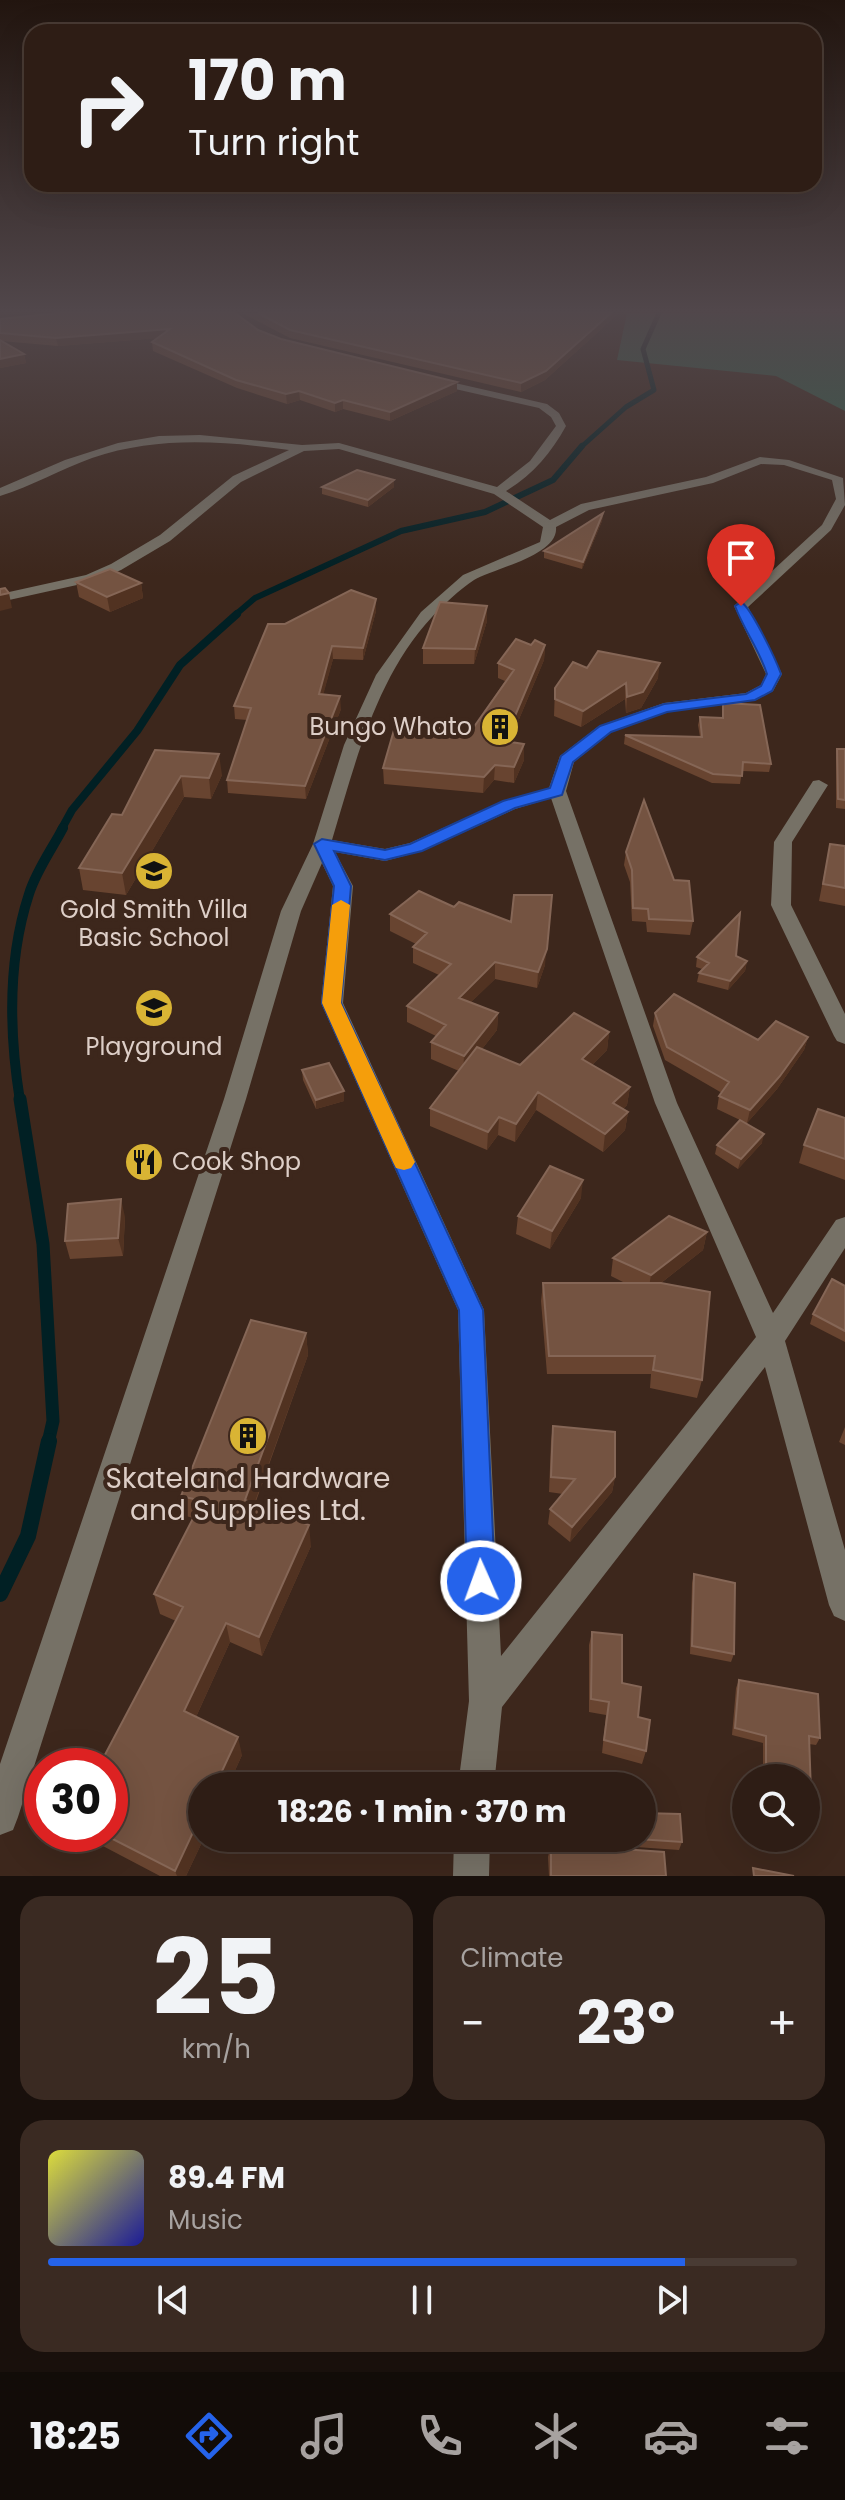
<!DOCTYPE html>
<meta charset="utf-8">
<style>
:root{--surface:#2e1d15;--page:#3a2a22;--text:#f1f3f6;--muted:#a7a2a0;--line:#493b34;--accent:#2563eb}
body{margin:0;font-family:Poppins,sans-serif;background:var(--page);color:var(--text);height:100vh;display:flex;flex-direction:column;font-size:30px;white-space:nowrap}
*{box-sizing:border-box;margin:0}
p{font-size:26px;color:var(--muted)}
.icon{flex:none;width:44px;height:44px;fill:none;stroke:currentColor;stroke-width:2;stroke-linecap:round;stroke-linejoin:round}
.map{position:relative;height:1876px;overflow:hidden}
.sheet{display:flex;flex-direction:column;gap:20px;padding:20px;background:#19100c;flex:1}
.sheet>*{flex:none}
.top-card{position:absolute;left:24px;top:24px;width:798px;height:168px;border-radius:24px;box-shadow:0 8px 32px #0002,0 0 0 2px var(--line);background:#2e1d15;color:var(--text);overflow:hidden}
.fabs{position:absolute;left:732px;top:1764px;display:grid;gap:16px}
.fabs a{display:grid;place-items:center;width:88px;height:88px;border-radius:50%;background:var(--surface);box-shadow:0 8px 32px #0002,0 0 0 2px var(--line);font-size:40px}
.speed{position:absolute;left:24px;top:1748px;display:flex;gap:16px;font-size:40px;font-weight:700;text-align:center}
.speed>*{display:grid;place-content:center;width:104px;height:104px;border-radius:50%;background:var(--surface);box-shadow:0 8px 32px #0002,0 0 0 2px var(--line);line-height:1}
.speed .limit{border:12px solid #d22;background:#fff;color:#111}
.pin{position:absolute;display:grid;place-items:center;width:68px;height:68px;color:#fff;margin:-82px -34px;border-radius:50% 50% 50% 0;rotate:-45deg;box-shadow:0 0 8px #0007}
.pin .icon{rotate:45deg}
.me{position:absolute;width:88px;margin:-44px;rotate:358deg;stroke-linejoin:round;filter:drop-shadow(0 0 6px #0008)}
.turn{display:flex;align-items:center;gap:28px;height:168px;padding:0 32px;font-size:36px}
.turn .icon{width:104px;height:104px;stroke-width:2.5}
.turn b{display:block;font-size:56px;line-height:68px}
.big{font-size:60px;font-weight:700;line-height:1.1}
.sheet .tile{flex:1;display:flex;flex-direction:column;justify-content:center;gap:12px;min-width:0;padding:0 28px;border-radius:24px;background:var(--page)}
.sheet .dial{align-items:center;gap:0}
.dial b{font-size:104px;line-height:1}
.song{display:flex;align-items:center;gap:24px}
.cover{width:96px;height:96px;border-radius:12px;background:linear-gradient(135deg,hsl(60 70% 55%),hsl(240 70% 35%))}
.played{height:8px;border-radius:4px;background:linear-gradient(90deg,var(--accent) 85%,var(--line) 85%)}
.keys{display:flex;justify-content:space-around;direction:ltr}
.heat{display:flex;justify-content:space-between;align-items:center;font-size:44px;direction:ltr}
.sheet .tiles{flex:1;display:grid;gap:20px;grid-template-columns:1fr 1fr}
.tile:last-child{grid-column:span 2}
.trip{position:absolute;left:188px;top:1772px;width:468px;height:80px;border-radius:40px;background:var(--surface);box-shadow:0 8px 32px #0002,0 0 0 2px var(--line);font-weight:700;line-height:80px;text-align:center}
.menu{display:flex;height:128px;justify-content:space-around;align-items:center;background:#120c08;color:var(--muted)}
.menu .icon{width:56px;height:56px}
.menu .active{color:var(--accent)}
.menu b{font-size:36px;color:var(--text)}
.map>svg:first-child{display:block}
.forest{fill:#32614d}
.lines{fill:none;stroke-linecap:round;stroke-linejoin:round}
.stream-far5{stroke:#012024;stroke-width:5}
.stream-far4{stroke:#012024;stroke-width:6}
.stream-far3{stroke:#012024;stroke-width:8}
.stream-far2{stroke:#012024;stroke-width:10}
.stream-far1{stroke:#012024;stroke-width:13}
.stream{stroke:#012024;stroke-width:16}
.minor{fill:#767166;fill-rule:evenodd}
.wall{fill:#684430}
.shaded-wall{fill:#513221}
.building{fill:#745341;stroke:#856656;stroke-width:2}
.route{fill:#2563eb;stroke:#184099;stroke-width:2}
.slow{fill:#f59e0b}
.labels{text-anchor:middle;stroke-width:8;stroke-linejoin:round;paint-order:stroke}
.poi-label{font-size:24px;fill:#ddcec7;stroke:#3d271c}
.near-poi-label{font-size:28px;fill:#ddcec7;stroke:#3d271c}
</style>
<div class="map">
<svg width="845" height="1876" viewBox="0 0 845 1876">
<rect width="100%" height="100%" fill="#3d271c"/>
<path class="forest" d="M 627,313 L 845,313 L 845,411 L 776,376 L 617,360 Z"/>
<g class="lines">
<path class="stream-far5" d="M 580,448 L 626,407 L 654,390 L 643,349 L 659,313"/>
<path class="stream-far4" d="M 234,616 L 255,598 L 401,531 L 485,512 L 553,480 L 582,446"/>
<path class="stream-far3" d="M 61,830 L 72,810 L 137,731 L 180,665 L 237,614"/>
<path class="stream-far2" d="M 20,1101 C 9,1032 7,961 29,894 C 36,871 52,849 63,828"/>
<path class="stream-far1" d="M 20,1099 L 43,1244 L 53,1421 L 48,1443"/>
<path class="stream" d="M 0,1594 L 28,1536 L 49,1441"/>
<path class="minor" d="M 433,378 L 547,404 L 559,413 L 566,426 C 551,453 533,475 506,491 L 550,520 L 581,504 L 706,477 L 760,457 L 789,460 L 843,478 L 845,505 L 831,530 L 748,607 L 782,674 L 773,691 L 756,700 L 667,712 L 611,732 L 574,762 L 566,791 L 677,1103 L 773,1313 L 836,1220 L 845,1217 L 845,1248 L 785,1341 L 845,1550 L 845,1621 L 834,1616 L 829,1605 L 765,1367 L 502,1707 L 494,1786 L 458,1786 L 469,1701 L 458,1310 L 321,1003 L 333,886 L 322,863 L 301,911 L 246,1099 L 18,1817 L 13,1830 L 0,1835 L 0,1764 L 224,1099 L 281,911 L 313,844 L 344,745 L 376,675 L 421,612 L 463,575 L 540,542 L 543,527 L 494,494 L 339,449 L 304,451 L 241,482 L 170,541 L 121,570 L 95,581 L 0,602 L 0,594 L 86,575 L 111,564 L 160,535 L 233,476 L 289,450 C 223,441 157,436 92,458 C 61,469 32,486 0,496 L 0,488 L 65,460 L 118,443 L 159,436 L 200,435 L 302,445 L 339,443 L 497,487 L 530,461 L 556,426 L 551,417 L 539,408 L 429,383 L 429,379 ZM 761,464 L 784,465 L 832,480 L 836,499 L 822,525 L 734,606 L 766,674 L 761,685 L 746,693 L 664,703 L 599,726 L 560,756 L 549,788 L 503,801 L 410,843 L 385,849 L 332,840 C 355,764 376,677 432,617 C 443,605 460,589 474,580 C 495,568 559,555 556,527 L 589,510 L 713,483 ZM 551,798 L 655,1103 L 756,1337 L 501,1656 L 484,1310 L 343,1003 L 353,886 L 335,852 L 385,861 L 422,851 L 515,809 Z
M 819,780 L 828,785 L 792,842 L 791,905 L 845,1014 L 845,1044 L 837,1041 L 834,1036 L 771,905 L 774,842 L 813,781 Z
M 454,1838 L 490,1838 L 489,1876 L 453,1876 Z"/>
</g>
<path class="wall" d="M 242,313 L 619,313 L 545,380 L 521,392 L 290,338 Z
M 0,319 L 258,330 L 281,339 L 457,382 L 457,391 L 390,421 L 343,409 L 335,412 L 300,400 L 287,404 L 237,388 L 153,351 L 152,342 L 158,338 L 58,346 L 1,341 L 24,354 L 26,363 L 0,368 Z
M 322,487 L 394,487 L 368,507 L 322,494 Z
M 603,513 L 602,521 L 582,569 L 544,558 L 544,551 Z
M 76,582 L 141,583 L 143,598 L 110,612 L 79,597 Z
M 376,611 L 363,660 L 333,659 L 323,694 L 341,709 L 306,799 L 228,793 L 227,780 L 247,720 L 235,719 L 234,706 L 285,624 Z
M 487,621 L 474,664 L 423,664 L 423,648 Z
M 531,645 L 545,645 L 544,660 L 514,731 L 507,741 L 524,744 L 524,760 L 514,783 L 494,780 L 483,793 L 384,784 L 383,768 L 471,731 L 505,681 L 498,678 L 498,663 Z
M 587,668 L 658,678 L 641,708 L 626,713 L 625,699 L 581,727 L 554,716 L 555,688 Z
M 723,703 L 771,764 L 769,772 L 742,771 L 740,784 L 712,783 L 624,744 L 625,735 L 700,737 L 698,725 L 700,717 L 722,718 Z
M 837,749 L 845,749 L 845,809 L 836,808 L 836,757 Z
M 155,750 L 222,775 L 211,799 L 184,797 L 126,895 L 83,890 L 79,868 L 122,815 Z
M 830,844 L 845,846 L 845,906 L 819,901 Z
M 626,852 L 674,880 L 693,921 L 690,935 L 647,932 L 646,922 L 632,921 L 630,882 L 624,865 Z
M 390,914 L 545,965 L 537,988 L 495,979 L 471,1002 L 498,1013 L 497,1030 L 482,1049 L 520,1065 L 609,1032 L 607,1050 L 592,1065 L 630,1087 L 627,1105 L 623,1109 L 628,1112 L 625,1130 L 603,1152 L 536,1110 L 515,1142 L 498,1135 L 487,1150 L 430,1126 L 430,1108 L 459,1071 L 431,1059 L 431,1042 L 436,1036 L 407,1022 L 407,1006 L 439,975 L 413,963 L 413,947 L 416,944 L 390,931 Z
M 736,956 L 747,961 L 745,971 L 728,990 L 697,982 L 699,973 L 702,969 L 696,967 L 697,957 Z
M 655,1013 L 758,1040 L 808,1037 L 804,1050 L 777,1089 L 747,1123 L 762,1143 L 738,1169 L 715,1154 L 717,1145 L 740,1120 L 717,1109 L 719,1096 L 722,1093 L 665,1060 L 653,1026 Z
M 302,1070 L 344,1091 L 344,1101 L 316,1109 L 303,1080 Z
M 845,1118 L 845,1180 L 799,1163 L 804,1145 Z
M 581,1198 L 550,1249 L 516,1234 L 518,1216 Z
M 125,1217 L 123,1256 L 70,1259 L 65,1241 Z
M 707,1232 L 703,1250 L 661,1283 L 702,1380 L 697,1398 L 650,1388 L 651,1374 L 547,1374 L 541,1301 L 543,1283 L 625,1283 L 611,1276 L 613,1258 Z
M 845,1286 L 845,1342 L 810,1324 L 813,1314 Z
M 306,1333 L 308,1355 L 255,1504 L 311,1546 L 262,1656 L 230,1642 L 196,1717 L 242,1755 L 228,1786 L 202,1786 L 202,1838 L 204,1838 L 186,1876 L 160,1876 L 80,1834 L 110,1834 L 176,1621 L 160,1614 L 154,1594 L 193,1518 L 186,1516 L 181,1496 Z
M 553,1426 L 615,1477 L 612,1492 L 570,1542 L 548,1524 L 550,1509 L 563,1494 L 549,1492 L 551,1441 Z
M 845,1427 L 845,1445 L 839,1442 Z
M 694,1574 L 734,1654 L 731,1662 L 690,1654 L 692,1583 Z
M 592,1632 L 622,1683 L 638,1717 L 646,1751 L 642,1764 L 602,1753 L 606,1715 L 589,1712 L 589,1645 Z
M 739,1680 L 820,1738 L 816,1745 L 809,1744 L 811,1792 L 807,1799 L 806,1778 L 763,1778 L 763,1743 L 732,1735 L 736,1688 Z
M 635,1838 L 642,1838 L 682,1842 L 679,1850 L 636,1847 Z
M 551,1844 L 666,1876 L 549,1876 L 548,1857 Z"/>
<path class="shaded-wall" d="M 0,313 L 24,313 L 0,315 Z
M 611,313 L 619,313 L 545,380 L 521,392 L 521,383 Z
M 170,329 L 171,337 L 58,346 L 56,338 Z
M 24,354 L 26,363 L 0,368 L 0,359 Z
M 457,382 L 457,391 L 390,421 L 390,412 Z
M 299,391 L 300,400 L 287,404 L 286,394 Z
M 343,400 L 343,409 L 335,412 L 335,403 Z
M 394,480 L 394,487 L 368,507 L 368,500 Z
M 603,513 L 602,521 L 582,569 L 583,562 Z
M 141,583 L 143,598 L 110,612 L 107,597 Z
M 9,593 L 12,608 L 0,611 L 0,595 Z
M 376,599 L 376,611 L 363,660 L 363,648 Z
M 487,606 L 487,621 L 474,664 L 475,649 Z
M 545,645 L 544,660 L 514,731 L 496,755 L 497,740 Z
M 332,646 L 333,659 L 320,707 L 319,694 Z
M 660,663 L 658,678 L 641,708 L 626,713 L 627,697 Z
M 626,683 L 625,699 L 581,727 L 583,711 Z
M 340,696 L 341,709 L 306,799 L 305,786 Z
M 524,744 L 524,760 L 514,783 L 514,767 Z
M 219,754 L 222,775 L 211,799 L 209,778 Z
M 495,765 L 494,780 L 483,793 L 484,777 Z
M 181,776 L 184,797 L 126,895 L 122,873 Z
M 552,895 L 545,965 L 537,988 L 538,972 Z
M 747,961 L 745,971 L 728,990 L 730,981 Z
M 495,962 L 495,979 L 459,1014 L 459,998 Z
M 498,1013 L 497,1030 L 463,1073 L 464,1056 Z
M 609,1032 L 607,1050 L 580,1077 L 582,1059 Z
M 808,1037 L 804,1050 L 777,1089 L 747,1123 L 750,1110 Z
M 630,1087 L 627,1105 L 610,1121 L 613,1103 Z
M 344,1091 L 344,1101 L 316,1109 L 316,1100 Z
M 538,1092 L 536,1110 L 515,1142 L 516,1124 Z
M 628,1112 L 625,1130 L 603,1152 L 605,1134 Z
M 499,1117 L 498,1135 L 487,1150 L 488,1132 Z
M 764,1134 L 762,1143 L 738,1169 L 741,1159 Z
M 583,1180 L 581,1198 L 550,1249 L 552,1231 Z
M 121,1199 L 125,1217 L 123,1256 L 118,1238 Z
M 707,1232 L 703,1250 L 648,1293 L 651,1275 Z
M 306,1333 L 308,1355 L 248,1521 L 245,1500 Z
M 615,1477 L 612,1492 L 570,1542 L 572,1527 Z
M 309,1525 L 311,1546 L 262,1656 L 259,1637 Z
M 226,1623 L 230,1642 L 190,1730 L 184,1711 Z
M 238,1737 L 242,1755 L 228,1786 L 215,1786 Z
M 202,1813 L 202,1838 L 204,1838 L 186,1876 L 177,1876 L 175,1871 Z"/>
<path class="building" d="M 59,313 L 235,313 L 258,330 L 281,339 L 457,382 L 390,412 L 343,400 L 335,403 L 299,391 L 286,394 L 236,380 L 152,342 L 170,329 L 56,338 L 0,333 L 0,319 Z
M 258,313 L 611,313 L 546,371 L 521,383 L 290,330 Z
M 0,340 L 24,354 L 0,359 Z
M 357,470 L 394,480 L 368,500 L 322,487 Z
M 603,513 L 583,562 L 544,551 Z
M 110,569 L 141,583 L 107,597 L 76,582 Z
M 5,588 L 9,593 L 0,595 L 0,589 Z
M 351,590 L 376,599 L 363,648 L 332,646 L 319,694 L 340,696 L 305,786 L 227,780 L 251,708 L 234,706 L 268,624 L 285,624 Z
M 440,602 L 487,606 L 475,649 L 423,648 Z
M 516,639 L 531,645 L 535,640 L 545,645 L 515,716 L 497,740 L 524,744 L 514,767 L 495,765 L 484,777 L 383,768 L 396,723 L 471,731 L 514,670 L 498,663 Z
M 598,651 L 660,663 L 643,692 L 627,697 L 626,683 L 583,711 L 555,699 L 555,688 L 573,662 L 587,668 Z
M 723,703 L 760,705 L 771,764 L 743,762 L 742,776 L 713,774 L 625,735 L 702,737 L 700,717 L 723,718 Z
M 837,749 L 845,749 L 845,800 L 838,799 Z
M 155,750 L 219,754 L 209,778 L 181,776 L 122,873 L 79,868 L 112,814 L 122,815 Z
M 644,800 L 674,880 L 689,881 L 693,921 L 649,919 L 648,909 L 633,908 L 632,870 L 626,852 Z
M 830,844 L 845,846 L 845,888 L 823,884 Z
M 419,891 L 454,907 L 459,902 L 511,922 L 514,895 L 552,895 L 547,949 L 538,972 L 495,962 L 459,998 L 498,1013 L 464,1056 L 431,1042 L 446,1025 L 407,1006 L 451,964 L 413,947 L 427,933 L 390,914 Z
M 740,913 L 736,956 L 747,961 L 730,981 L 699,973 L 709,963 L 697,957 Z
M 674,994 L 758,1040 L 776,1021 L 808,1037 L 780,1076 L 750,1110 L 719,1096 L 729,1082 L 667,1047 L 655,1013 Z
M 574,1013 L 609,1032 L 582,1059 L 630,1087 L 613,1103 L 628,1112 L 605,1134 L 538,1092 L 516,1124 L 499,1117 L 488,1132 L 430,1108 L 477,1047 L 520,1065 Z
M 329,1063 L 344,1091 L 316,1100 L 302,1070 Z
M 818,1109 L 845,1118 L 845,1159 L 804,1145 Z
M 740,1120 L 764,1134 L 741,1159 L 717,1145 Z
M 550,1166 L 583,1180 L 552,1231 L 518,1216 Z
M 121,1199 L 118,1238 L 65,1241 L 68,1204 Z
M 669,1216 L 707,1232 L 651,1275 L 613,1258 Z
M 832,1279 L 845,1286 L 845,1331 L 813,1314 Z
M 543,1283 L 661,1283 L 710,1292 L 702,1380 L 653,1370 L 655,1356 L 549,1356 Z
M 251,1320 L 306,1333 L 245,1500 L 309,1525 L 259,1637 L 226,1623 L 184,1711 L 238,1737 L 215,1786 L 202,1786 L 202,1813 L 175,1871 L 103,1834 L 110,1834 L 110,1766 L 99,1766 L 183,1607 L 154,1594 L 202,1501 L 181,1496 Z
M 553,1426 L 615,1432 L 615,1477 L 572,1527 L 550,1509 L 575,1479 L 551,1477 Z
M 694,1574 L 735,1583 L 734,1654 L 692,1646 Z
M 592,1632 L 622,1635 L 622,1683 L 641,1687 L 638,1717 L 650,1720 L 646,1751 L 604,1740 L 609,1702 L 591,1699 Z
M 739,1680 L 818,1694 L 820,1738 L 809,1736 L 811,1792 L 806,1791 L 806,1778 L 766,1778 L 766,1736 L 735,1728 Z
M 642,1813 L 680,1814 L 682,1842 L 638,1839 L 638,1838 L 642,1838 Z
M 551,1844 L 664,1852 L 666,1876 L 551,1876 Z
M 753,1868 L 794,1876 L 754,1876 Z"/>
<linearGradient id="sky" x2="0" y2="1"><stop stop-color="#22150f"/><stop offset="0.54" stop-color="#51474b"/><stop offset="1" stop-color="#51474b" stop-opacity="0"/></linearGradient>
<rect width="845" height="576" fill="url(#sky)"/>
<path class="route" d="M 741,602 C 751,607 776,660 781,674 L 772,691 L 755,700 L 667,712 L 611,732 L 573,762 L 562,795 L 515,808 L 422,851 L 385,860 L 334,851 L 351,886 L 341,1003 L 483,1310 L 495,1581 L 491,1591 L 481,1595 L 471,1591 L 467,1581 L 459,1310 L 322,1003 L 334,886 L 314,844 L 322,839 L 385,850 L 410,844 L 503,801 L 550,788 L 561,756 L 600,726 L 664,704 L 746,694 L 761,686 L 767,674 C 758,647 745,632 735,606 Z"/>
<path class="slow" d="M 341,900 L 350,905 L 341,1003 L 415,1162 L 411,1168 L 404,1170 L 396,1168 L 393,1162 L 322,1003 L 332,905 Z"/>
<defs>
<g id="building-disc" transform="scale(2)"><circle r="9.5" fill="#d9b434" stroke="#3d271c"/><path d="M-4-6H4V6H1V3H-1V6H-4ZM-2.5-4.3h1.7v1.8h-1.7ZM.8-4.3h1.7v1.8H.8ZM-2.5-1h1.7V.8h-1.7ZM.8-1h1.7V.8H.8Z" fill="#111"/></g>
<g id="school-disc" transform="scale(2)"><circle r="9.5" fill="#d9b434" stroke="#3d271c"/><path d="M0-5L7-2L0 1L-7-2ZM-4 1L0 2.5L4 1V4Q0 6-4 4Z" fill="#111"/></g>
<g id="restaurant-disc" transform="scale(2)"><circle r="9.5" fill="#d9b434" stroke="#3d271c"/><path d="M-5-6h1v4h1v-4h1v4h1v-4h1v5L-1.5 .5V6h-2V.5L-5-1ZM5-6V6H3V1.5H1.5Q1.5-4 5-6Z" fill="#111"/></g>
</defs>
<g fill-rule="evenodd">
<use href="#building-disc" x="500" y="727"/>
<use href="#school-disc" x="154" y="871"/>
<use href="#school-disc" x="154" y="1008"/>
<use href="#restaurant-disc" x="144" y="1162"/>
<use href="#building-disc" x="248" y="1436"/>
</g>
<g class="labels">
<g class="poi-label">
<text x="472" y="735" text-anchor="end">Bungo Whato</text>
<text x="154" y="918">Gold Smith Villa<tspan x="154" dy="28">Basic School</tspan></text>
<text x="154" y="1055">Playground</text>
<text x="172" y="1170" text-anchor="start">Cook Shop</text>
</g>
<g class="near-poi-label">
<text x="248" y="1488">Skateland Hardware<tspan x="248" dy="32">and Supplies Ltd.</tspan></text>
</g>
</g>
</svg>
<div class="fabs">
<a><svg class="icon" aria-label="search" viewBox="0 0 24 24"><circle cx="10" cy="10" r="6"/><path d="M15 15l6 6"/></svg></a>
</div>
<div class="speed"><div class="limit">30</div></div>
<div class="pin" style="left:741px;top:606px;background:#d93025"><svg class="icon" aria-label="arrive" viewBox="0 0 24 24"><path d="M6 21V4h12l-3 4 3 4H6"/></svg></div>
<svg class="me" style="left:481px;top:1581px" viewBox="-20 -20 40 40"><circle r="17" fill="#2563eb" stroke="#fff" stroke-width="3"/><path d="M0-11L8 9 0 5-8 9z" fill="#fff"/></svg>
<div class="trip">18:26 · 1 min · 370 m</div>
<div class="top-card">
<div class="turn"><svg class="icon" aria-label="right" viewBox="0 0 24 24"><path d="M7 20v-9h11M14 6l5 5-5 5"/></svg><div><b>170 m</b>Turn right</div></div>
</div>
</div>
<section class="sheet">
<div class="tiles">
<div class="tile dial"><b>25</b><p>km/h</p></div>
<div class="tile"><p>Climate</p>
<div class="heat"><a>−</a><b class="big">23°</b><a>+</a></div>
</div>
<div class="tile">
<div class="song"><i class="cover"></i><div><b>89.4 FM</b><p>Music</p></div></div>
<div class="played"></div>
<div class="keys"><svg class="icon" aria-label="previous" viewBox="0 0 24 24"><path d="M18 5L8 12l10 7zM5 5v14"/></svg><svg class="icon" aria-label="pause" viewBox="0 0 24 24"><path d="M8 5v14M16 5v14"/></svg><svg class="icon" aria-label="next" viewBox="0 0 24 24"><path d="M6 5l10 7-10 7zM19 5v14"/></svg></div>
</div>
</div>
</section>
<nav class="menu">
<b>18:25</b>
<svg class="icon active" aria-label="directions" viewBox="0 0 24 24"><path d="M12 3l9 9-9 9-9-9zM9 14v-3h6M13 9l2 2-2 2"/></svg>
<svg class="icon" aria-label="music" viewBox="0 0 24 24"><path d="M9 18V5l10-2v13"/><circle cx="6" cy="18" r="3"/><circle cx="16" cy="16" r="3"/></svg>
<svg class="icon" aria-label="phone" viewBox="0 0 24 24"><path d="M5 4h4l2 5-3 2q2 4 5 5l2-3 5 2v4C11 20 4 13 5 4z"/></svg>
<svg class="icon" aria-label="climate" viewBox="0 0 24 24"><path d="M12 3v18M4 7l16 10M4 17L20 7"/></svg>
<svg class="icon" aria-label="car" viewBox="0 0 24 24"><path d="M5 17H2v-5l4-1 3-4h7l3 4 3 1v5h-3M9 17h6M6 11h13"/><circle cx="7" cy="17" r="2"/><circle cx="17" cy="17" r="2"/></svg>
<svg class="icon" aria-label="filters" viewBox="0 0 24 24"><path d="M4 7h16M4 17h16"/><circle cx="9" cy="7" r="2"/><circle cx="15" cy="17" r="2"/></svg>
</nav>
